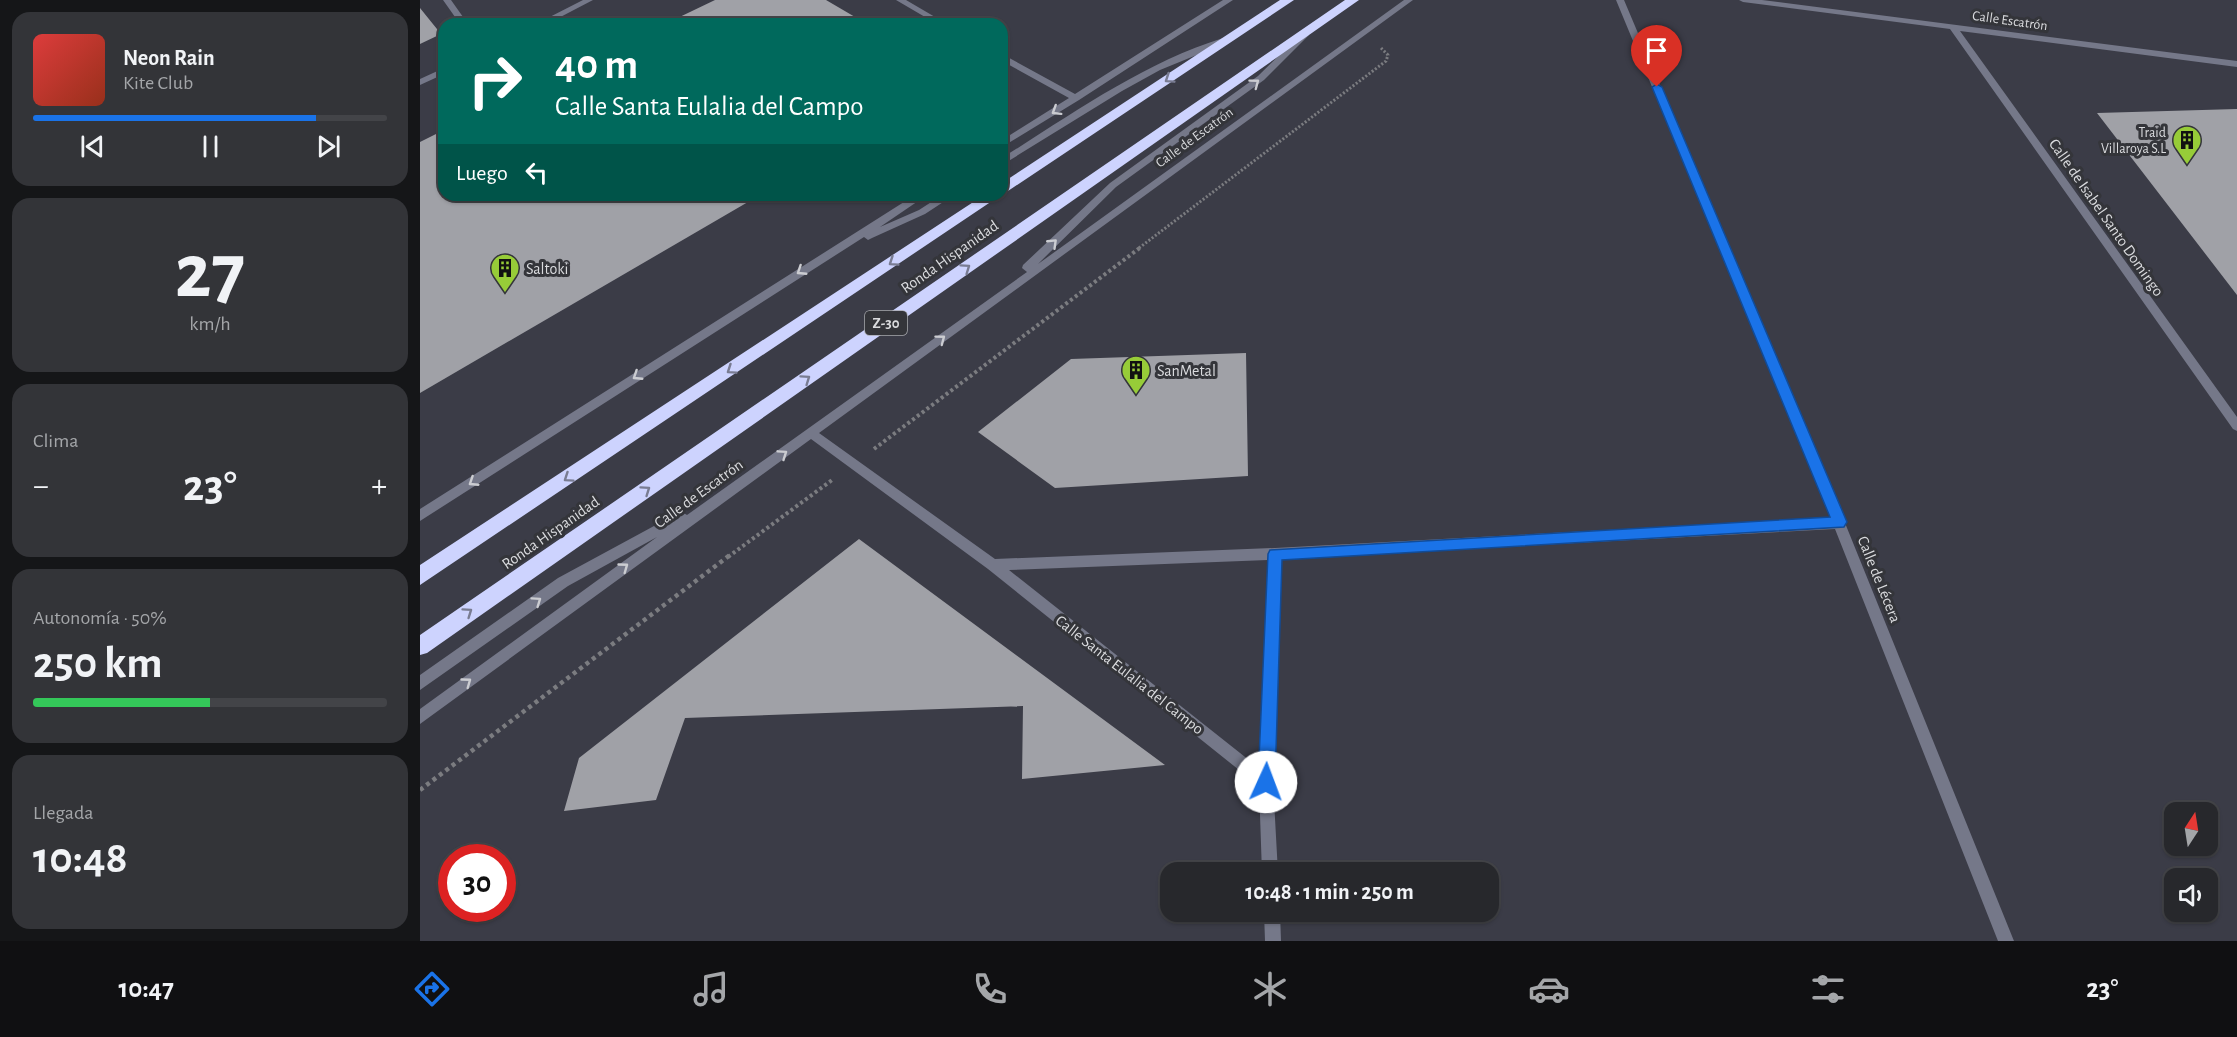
<!DOCTYPE html>
<html lang="es">
<meta charset="utf-8">
<style>
:root{--surface:#27282c;--page:#333438;--text:#f1f3f6;--muted:#a4a6a9;--line:#434448;--accent:#1a73e8}
body{margin:0;font-family:"Alegreya Sans",sans-serif;background:var(--page);color:var(--text);height:100vh;display:flex;flex-direction:column;font-size:22px;white-space:nowrap}
*{box-sizing:border-box;margin:0}
p{font-size:20px;color:var(--muted)}
.icon{flex:none;width:33px;height:33px;fill:none;stroke:currentColor;stroke-width:2;stroke-linecap:round;stroke-linejoin:round}
.map{position:relative;flex:1;overflow:hidden}
.details{display:flex;flex-direction:column;gap:12px;padding:12px;background:#151618;width:420px}
.details>*{flex:none}
.hud{position:absolute;left:18px;top:18px;width:570px;height:183px;border-radius:18px;box-shadow:0 2px 4px #0004,0 0 0 2px var(--line);background:#00695c;color:#fff;overflow:hidden}
.needle{width:39px;rotate:12deg}
.tools{position:absolute;left:1744px;top:802px;display:grid;gap:12px}
.tools a{display:grid;place-items:center;width:54px;height:54px;border-radius:12px;background:var(--surface);box-shadow:0 2px 4px #0004,0 0 0 2px var(--line);font-size:30px}
.speed{position:absolute;left:18px;top:844px;display:flex;gap:12px;font-size:30px;font-weight:700;text-align:center}
.speed>*{display:grid;place-content:center;width:78px;height:78px;border-radius:50%;background:var(--surface);box-shadow:0 2px 4px #0004,0 0 0 2px var(--line);line-height:1}
.speed .limit{border:9px solid #d22;background:#fff;color:#111}
.pin{position:absolute;display:grid;place-items:center;width:51px;height:51px;color:#fff;margin:-62px -26px;border-radius:50% 50% 50% 0;rotate:-45deg;box-shadow:0 0 6px #0007}
.pin .icon{rotate:45deg}
.me{position:absolute;width:66px;margin:-33px;rotate:2deg;stroke-linejoin:round;filter:drop-shadow(0 0 4px #0008)}
.turn{display:flex;align-items:center;gap:21px;height:126px;padding:0 18px;font-size:27px}
.turn .icon{width:78px;height:78px;stroke-width:2.5}
.turn b{display:block;font-size:42px;line-height:51px}
.then{display:flex;align-items:center;height:57px;padding:0 18px;background:#0003;gap:12px;font-size:22px}
.big{font-size:45px;font-weight:600;line-height:1.1}
.details .widget{flex:1;display:flex;flex-direction:column;justify-content:center;gap:9px;min-width:0;padding:0 21px;border-radius:18px;background:var(--page)}
.details .dial{align-items:center;gap:0}
.dial b{font-size:78px;line-height:1}
.song{display:flex;align-items:center;gap:18px}
.cover{width:72px;height:72px;border-radius:9px;background:linear-gradient(135deg,hsl(0 70% 55%),hsl(10 70% 35%))}
.played{height:6px;border-radius:3px;background:linear-gradient(90deg,var(--accent) 80%,var(--line) 80%)}
.keys{display:flex;justify-content:space-around;direction:ltr}
.heat{display:flex;justify-content:space-between;align-items:center;font-size:33px;direction:ltr}
.charge{height:9px;border-radius:4px;background:linear-gradient(90deg,#34c759 50%,var(--line) 0)}
.trip{position:absolute;left:740px;top:862px;width:339px;height:60px;border-radius:18px;background:var(--surface);box-shadow:0 2px 4px #0004,0 0 0 2px var(--line);font-weight:600;line-height:60px;text-align:center}
.menu{display:flex;height:96px;justify-content:space-around;align-items:center;background:#101012;color:var(--muted)}
.menu .icon{width:42px;height:42px}
.menu .active{color:var(--accent)}
.menu b{font-size:27px;color:var(--text)}
main{display:flex;flex:1;min-height:0}
.map>svg:first-child{display:block}
.built{fill:#3b3c47;fill-rule:evenodd}
.building{fill:#a0a1a7}
.lines{fill:none;stroke-linecap:round;stroke-linejoin:round}
.path-far2{stroke:#7b7c80;stroke-width:3;stroke-dasharray:2 2;stroke-linecap:butt}
.path-far1{stroke:#7b7c80;stroke-width:4;stroke-dasharray:3 3;stroke-linecap:butt}
.path{stroke:#7b7c80;stroke-width:4.5;stroke-dasharray:4 4;stroke-linecap:butt}
.street{fill:#757889;fill-rule:evenodd}
.highway{fill:#cdd3fe;fill-rule:evenodd}
.oneway{stroke:#797c92}
.oneway2{stroke:#cbccd1}
.route{fill:#1a73e8;stroke:#114b97;stroke-width:1.5}
.labels{text-anchor:middle;stroke-width:6;stroke-linejoin:round;paint-order:stroke}
.far-street-label{font-size:14px;fill:#dadbde;stroke:#34353a}
.far-poi-label{font-size:14px;fill:#dadbde;stroke:#34353a;text-anchor:end}
.shield{fill:#34353a;stroke:#a8a9ad;stroke-width:1.5}
.shield-label{font-size:15px;font-weight:bold;fill:#dadbde}
.street-label{font-size:16px;fill:#dadbde;stroke:#34353a}
.poi-label{font-size:16px;fill:#dadbde;stroke:#34353a;text-anchor:start}
</style>
<main>
<section class="details">
<div class="widget">
<div class="song"><i class="cover"></i><div><b>Neon Rain</b><p>Kite Club</p></div></div>
<div class="played"></div>
<div class="keys"><svg class="icon" aria-label="previous" viewBox="0 0 24 24"><path d="M18 5L8 12l10 7zM5 5v14"/></svg><svg class="icon" aria-label="pause" viewBox="0 0 24 24"><path d="M8 5v14M16 5v14"/></svg><svg class="icon" aria-label="next" viewBox="0 0 24 24"><path d="M6 5l10 7-10 7zM19 5v14"/></svg></div>
</div>
<div class="widget dial"><b>27</b><p>km/h</p></div>
<div class="widget"><p>Clima</p>
<div class="heat"><a>−</a><b class="big">23°</b><a>+</a></div>
</div>
<div class="widget"><p>Autonomía · 50%</p><b class="big">250 km</b><div class="charge"></div></div>
<div class="widget"><p>Llegada</p><b class="big">10:48</b></div>
</section>
<div class="map">
<svg width="1817" height="941" viewBox="0 0 1817 941">
<rect width="100%" height="100%" fill="#34353a"/>
<path class="built" d="M 0,0 L 1817,0 L 1817,941 L 0,941 ZM 24,24 L 582,24 L 582,195 L 24,195 ZM 1755,813 L 1788,813 L 1788,846 L 1755,846 ZM 32,858 L 82,858 L 82,909 L 32,909 ZM 750,873 L 1068,873 L 1068,912 L 750,912 ZM 1755,879 L 1788,879 L 1788,912 L 1755,912 Z"/>
<path class="building" d="M 295,0 L 406,0 L 447,24 L 245,24 Z
M 0,8 L 21,34 L 0,44 Z
M 1817,109 L 1817,295 L 1677,113 Z
M 24,130 L 24,195 L 340,195 L 0,393 L 0,142 Z
M 826,353 L 828,476 L 635,488 L 558,432 L 651,359 Z
M 439,539 L 745,765 L 602,779 L 603,706 L 265,718 L 236,800 L 144,811 L 159,758 Z"/>
<g class="lines">
<path class="path-far2" d="M 719,248 L 966,61 L 968,55 L 961,48"/>
<path class="path-far1" d="M 454,449 L 721,247
M 308,557 L 412,480"/>
<path class="path" d="M 0,790 L 310,555"/>
<path class="street" d="M 23,0 L 31,0 L 48,24 L 40,24 Z
M 163,0 L 173,0 L 127,24 L 116,24 Z
M 476,0 L 486,0 L 527,24 L 517,24 Z
M 803,0 L 813,0 L 659,100 L 582,147 L 582,140 L 649,98 L 582,61 L 582,54 L 655,94 Z
M 984,0 L 993,0 L 399,433 L 575,559 L 855,548 L 1411,518 L 1196,0 L 1204,0 L 1425,523 L 1594,941 L 1578,941 L 1415,529 L 861,559 L 853,782 L 858,873 L 842,873 L 839,786 L 568,569 L 391,439 L 0,724 L 0,709 L 237,537 L 148,586 L 0,690 L 0,675 L 138,578 L 258,513 L 262,512 L 267,515 L 607,272 L 602,268 L 603,265 L 690,183 L 838,76 L 882,33 L 889,35 L 844,80 L 696,187 L 618,264 ZM 848,560 L 839,768 L 589,570 Z
M 1319,0 L 1342,0 L 1817,61 L 1817,67 L 1540,31 L 1817,417 L 1817,431 L 1813,429 L 1530,29 L 1323,2 Z
M 803,38 L 807,41 L 806,43 L 740,70 L 702,91 L 582,165 L 582,158 C 652,114 723,63 803,38 Z
M 24,68 L 24,74 L 0,85 L 0,79 Z
M 495,195 L 507,195 L 460,227 L 499,210 L 522,195 L 534,195 L 505,214 L 452,238 L 448,240 L 444,237 L 0,521 L 0,509 Z
M 844,912 L 860,912 L 861,941 L 845,941 Z"/>
<path class="highway" d="M 860,0 L 874,0 L 582,195 L 582,183 Z
M 925,0 L 939,0 L 7,653 L 0,655 L 0,635 Z
M 564,195 L 581,195 L 0,585 L 0,565 Z"/>
</g>
<defs><path id="oneway-chevron" d="M-2-3.5L2.5 0L-2 3.5" fill="none" stroke-width="1.6" stroke-linecap="round" stroke-linejoin="round" transform="scale(1.5)"/></defs>
<g class="oneway">
<use href="#oneway-chevron" transform="translate(749 79) rotate(146)"/>
<use href="#oneway-chevron" transform="translate(473 262) rotate(146)"/>
<use href="#oneway-chevron" transform="translate(546 268) rotate(-35)"/>
<use href="#oneway-chevron" transform="translate(311 370) rotate(146)"/>
<use href="#oneway-chevron" transform="translate(386 379) rotate(-35)"/>
<use href="#oneway-chevron" transform="translate(148 478) rotate(146)"/>
<use href="#oneway-chevron" transform="translate(226 490) rotate(-35)"/>
<use href="#oneway-chevron" transform="translate(48 612) rotate(-35)"/>
</g>
<g class="oneway2">
<use href="#oneway-chevron" transform="translate(835 83) rotate(-37)"/>
<use href="#oneway-chevron" transform="translate(636 111) rotate(148)"/>
<use href="#oneway-chevron" transform="translate(633 243) rotate(-44)"/>
<use href="#oneway-chevron" transform="translate(381 271) rotate(147)"/>
<use href="#oneway-chevron" transform="translate(521 339) rotate(-37)"/>
<use href="#oneway-chevron" transform="translate(217 376) rotate(147)"/>
<use href="#oneway-chevron" transform="translate(363 454) rotate(-34)"/>
<use href="#oneway-chevron" transform="translate(53 482) rotate(147)"/>
<use href="#oneway-chevron" transform="translate(204 567) rotate(-36)"/>
<use href="#oneway-chevron" transform="translate(117 601) rotate(-35)"/>
<use href="#oneway-chevron" transform="translate(47 682) rotate(-36)"/>
</g>
<path class="route" d="M 1237,84 L 1242,87 L 1427,522 L 1424,527 L 862,560 L 855,782 L 852,787 L 846,790 L 840,787 L 838,782 L 848,554 L 850,550 L 1410,517 L 1232,87 Z"/>
<defs>
<g id="building-pin" transform="scale(1.5)"><path d="M0 17L-7.5 6A9.5 9.5 0 1 1 7.5 6Z" fill="#97cc38" stroke="#34353a"/><path d="M-4-6H4V6H1V3H-1V6H-4ZM-2.5-4.3h1.7v1.8h-1.7ZM.8-4.3h1.7v1.8H.8ZM-2.5-1h1.7V.8h-1.7ZM.8-1h1.7V.8H.8Z" fill="#111"/></g>
</defs>
<g fill-rule="evenodd">
<use href="#building-pin" x="1767" y="140"/>
<use href="#building-pin" x="85" y="268"/>
<use href="#building-pin" x="716" y="370"/>
</g>
<g class="labels">
<g class="far-street-label">
<text transform="translate(1590 20) rotate(8)" y="5">Calle Escatrón</text>
<text transform="translate(774 137) rotate(-36)" y="5">Calle de Escatrón</text>
</g>
<g class="far-poi-label">
<text x="1746" y="137">Traid<tspan x="1746" dy="16">Villaroya S.L</tspan></text>
</g>
<rect class="shield" x="445" y="311" width="42" height="24" rx="4.5"/>
<g class="shield-label">
<text x="466" y="328">Z-30</text>
</g>
<g class="street-label">
<text transform="translate(1687 217) rotate(55)" y="6">Calle de Isabel Santo Domingo</text>
<text transform="translate(529 256) rotate(-35)" y="6">Ronda Hispanidad</text>
<text transform="translate(278 493) rotate(-36)" y="6">Calle de Escatrón</text>
<text transform="translate(130 532) rotate(-35)" y="6">Ronda Hispanidad</text>
<text transform="translate(1460 579) rotate(68)" y="6">Calle de Lécera</text>
<text transform="translate(710 674) rotate(38)" y="6">Calle Santa Eulalia del Campo</text>
</g>
<g class="poi-label">
<text x="106" y="274">Saltoki</text>
<text x="737" y="376">SanMetal</text>
</g>
</g>
</svg>
<div class="tools">
<a><svg class="needle" viewBox="-14 -14 28 28"><path d="M0-13l5 13h-10z" fill="#e53935"/><path d="M0 13l5-13h-10z" fill="#a4a6a9"/></svg></a>
<a><svg class="icon" aria-label="sound" viewBox="0 0 24 24"><path d="M4 9h4l5-4v14l-5-4H4zM17 9q2 3 0 6"/></svg></a>
</div>
<div class="speed"><div class="limit">30</div></div>
<div class="pin" style="left:1237px;top:87px;background:#d93025"><svg class="icon" aria-label="arrive" viewBox="0 0 24 24"><path d="M6 21V4h12l-3 4 3 4H6"/></svg></div>
<svg class="me" style="left:846px;top:782px" viewBox="-20 -20 40 40"><circle r="19" fill="#fff"/><path d="M0-13L10 11 0 6-10 11z" fill="#1a73e8"/></svg>
<div class="trip">10:48 · 1 min · 250 m</div>
<div class="hud">
<div class="turn"><svg class="icon" aria-label="right" viewBox="0 0 24 24"><path d="M7 20v-9h11M14 6l5 5-5 5"/></svg><div><b>40 m</b>Calle Santa Eulalia del Campo</div></div>
<div class="then">Luego<svg class="icon" aria-label="left" viewBox="0 0 24 24"><path d="M17 20v-9H6M10 6l-5 5 5 5"/></svg></div>
</div>
</div>
</main>
<nav class="menu">
<b>10:47</b>
<svg class="icon active" aria-label="directions" viewBox="0 0 24 24"><path d="M12 3l9 9-9 9-9-9zM9 14v-3h6M13 9l2 2-2 2"/></svg>
<svg class="icon" aria-label="music" viewBox="0 0 24 24"><path d="M9 18V5l10-2v13"/><circle cx="6" cy="18" r="3"/><circle cx="16" cy="16" r="3"/></svg>
<svg class="icon" aria-label="phone" viewBox="0 0 24 24"><path d="M5 4h4l2 5-3 2q2 4 5 5l2-3 5 2v4C11 20 4 13 5 4z"/></svg>
<svg class="icon" aria-label="climate" viewBox="0 0 24 24"><path d="M12 3v18M4 7l16 10M4 17L20 7"/></svg>
<svg class="icon" aria-label="car" viewBox="0 0 24 24"><path d="M5 17H2v-5l4-1 3-4h7l3 4 3 1v5h-3M9 17h6M6 11h13"/><circle cx="7" cy="17" r="2"/><circle cx="17" cy="17" r="2"/></svg>
<svg class="icon" aria-label="filters" viewBox="0 0 24 24"><path d="M4 7h16M4 17h16"/><circle cx="9" cy="7" r="2"/><circle cx="15" cy="17" r="2"/></svg>
<b>23°</b>
</nav>
